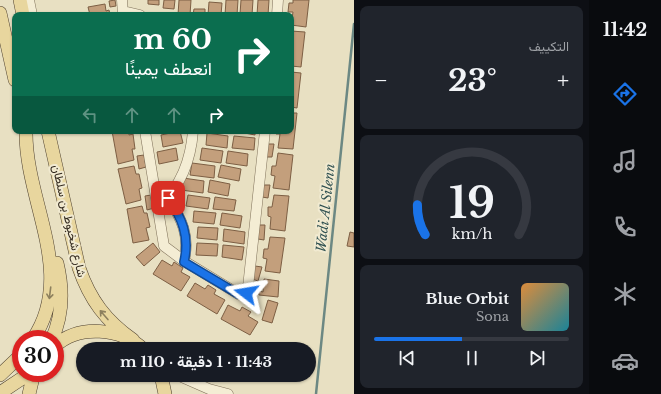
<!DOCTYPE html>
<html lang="ar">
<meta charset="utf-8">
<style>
:root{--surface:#171b24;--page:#20242c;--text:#f1f3f6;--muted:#9ea1a6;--line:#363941;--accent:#1a73e8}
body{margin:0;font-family:"Libre Baskerville",Vazirmatn,serif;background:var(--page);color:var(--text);direction:rtl;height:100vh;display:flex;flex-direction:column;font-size:15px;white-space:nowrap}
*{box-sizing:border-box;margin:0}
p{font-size:13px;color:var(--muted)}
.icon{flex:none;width:22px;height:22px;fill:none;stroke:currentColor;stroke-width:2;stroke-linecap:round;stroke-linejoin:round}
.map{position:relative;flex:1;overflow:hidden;direction:ltr}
.panel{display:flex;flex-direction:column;gap:6px;padding:6px;background:#0d0f14;width:235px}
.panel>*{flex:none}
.guide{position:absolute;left:12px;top:12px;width:282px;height:122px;border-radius:8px;box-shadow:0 1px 3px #0004;direction:rtl;background:#0b6e4f;color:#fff;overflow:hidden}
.speed{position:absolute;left:12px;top:330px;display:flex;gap:8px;font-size:20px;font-weight:700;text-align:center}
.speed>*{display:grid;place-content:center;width:52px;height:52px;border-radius:50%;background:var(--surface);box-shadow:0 1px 3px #0004;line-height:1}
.speed .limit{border:6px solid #d22;background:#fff;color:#111}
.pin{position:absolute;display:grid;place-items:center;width:34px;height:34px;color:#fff;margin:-17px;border-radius:8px;box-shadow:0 2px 6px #0006}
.me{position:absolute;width:44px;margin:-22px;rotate:284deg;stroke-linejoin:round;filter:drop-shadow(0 0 3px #0008)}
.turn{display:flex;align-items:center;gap:14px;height:84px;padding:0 16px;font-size:18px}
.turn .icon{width:52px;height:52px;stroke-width:2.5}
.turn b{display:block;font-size:28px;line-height:34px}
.lanes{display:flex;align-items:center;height:38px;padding:0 16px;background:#0003;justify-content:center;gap:20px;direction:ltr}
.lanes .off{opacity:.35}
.big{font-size:30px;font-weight:700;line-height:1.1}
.panel .card{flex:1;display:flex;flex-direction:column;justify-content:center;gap:6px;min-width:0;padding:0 14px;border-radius:8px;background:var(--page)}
.panel .dial{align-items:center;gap:0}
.dial svg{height:104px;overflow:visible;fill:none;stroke:var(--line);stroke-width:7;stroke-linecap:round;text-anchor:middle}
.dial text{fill:var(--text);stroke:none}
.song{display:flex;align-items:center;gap:12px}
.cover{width:48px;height:48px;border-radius:6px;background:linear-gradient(135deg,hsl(30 70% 55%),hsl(190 70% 35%))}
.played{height:4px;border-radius:2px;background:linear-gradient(90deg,var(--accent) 45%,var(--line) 45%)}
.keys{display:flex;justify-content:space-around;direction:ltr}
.heat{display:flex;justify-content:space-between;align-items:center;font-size:22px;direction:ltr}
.trip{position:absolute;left:76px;top:342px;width:240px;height:40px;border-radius:20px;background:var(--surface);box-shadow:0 1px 3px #0004;font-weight:700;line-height:40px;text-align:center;direction:rtl}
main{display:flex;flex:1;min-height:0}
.tab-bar{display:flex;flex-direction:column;width:72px;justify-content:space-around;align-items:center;background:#090b0e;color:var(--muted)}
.tab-bar .icon{width:28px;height:28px}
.tab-bar .selected{color:var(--accent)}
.tab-bar b{font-size:18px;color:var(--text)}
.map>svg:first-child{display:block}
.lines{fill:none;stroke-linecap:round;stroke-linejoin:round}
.stream{stroke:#6c8883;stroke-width:2.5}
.building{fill:#c39f7c;stroke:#7d5f44}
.minor-casing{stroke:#80725b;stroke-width:11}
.major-casing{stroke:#4e402f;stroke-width:14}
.minor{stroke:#f4edd4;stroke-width:10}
.major{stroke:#e8d69e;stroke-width:13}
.oneway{stroke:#8d805e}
.route-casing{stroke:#114b97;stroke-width:10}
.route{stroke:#1a73e8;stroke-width:7}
.labels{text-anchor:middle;stroke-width:4;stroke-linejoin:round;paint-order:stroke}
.street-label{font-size:12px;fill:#32291e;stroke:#f1ead1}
.water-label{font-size:13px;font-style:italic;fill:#2f5050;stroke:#f1ead1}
</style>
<main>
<nav class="tab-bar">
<b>11:42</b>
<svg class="icon selected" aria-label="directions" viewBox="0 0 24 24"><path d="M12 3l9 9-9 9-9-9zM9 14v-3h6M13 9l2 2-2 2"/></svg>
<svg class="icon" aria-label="music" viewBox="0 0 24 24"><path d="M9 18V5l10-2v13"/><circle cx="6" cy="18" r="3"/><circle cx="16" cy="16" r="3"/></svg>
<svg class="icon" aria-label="phone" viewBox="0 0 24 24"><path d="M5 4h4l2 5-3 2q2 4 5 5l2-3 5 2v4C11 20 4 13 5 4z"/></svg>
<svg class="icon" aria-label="climate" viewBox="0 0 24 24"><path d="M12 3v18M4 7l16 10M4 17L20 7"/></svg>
<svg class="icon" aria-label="car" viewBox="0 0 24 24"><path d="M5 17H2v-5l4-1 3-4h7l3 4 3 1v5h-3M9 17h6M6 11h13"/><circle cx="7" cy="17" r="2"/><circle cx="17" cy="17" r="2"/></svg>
</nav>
<section class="panel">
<div class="card"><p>التكييف</p>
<div class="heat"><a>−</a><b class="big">23°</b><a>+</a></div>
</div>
<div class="card dial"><svg viewBox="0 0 100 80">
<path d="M14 69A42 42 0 1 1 86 69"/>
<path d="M14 69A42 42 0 0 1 8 46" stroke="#1a73e8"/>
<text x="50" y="56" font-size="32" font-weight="700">19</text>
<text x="50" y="72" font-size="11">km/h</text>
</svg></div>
<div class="card">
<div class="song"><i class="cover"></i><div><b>Blue Orbit</b><p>Sona</p></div></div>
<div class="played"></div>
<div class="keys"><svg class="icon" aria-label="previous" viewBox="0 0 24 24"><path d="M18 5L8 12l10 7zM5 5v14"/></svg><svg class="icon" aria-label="pause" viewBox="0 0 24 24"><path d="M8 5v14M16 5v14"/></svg><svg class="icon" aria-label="next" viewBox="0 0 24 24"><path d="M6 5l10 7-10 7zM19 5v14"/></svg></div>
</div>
</section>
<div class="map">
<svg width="354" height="394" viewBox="0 0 354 394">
<rect width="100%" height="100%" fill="#e8e0c2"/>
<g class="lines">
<path class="stream" d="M 316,394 L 354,24"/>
</g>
<path class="building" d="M 115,0 L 116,6 L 110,7 L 109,1 Z
M 148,0 L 159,0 L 159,5 L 148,4 Z
M 164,0 L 175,0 L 174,9 L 163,8 Z
M 179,0 L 191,0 L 190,15 L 178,15 Z
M 226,0 L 238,0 L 237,15 L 225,15 Z
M 241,0 L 253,0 L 252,15 L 240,14 Z
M 258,0 L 269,0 L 268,15 L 257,15 Z
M 293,0 L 309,0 L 306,27 L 291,25 L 293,12 L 288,12 L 289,3 L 293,3 Z
M 209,2 L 222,3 L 221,15 L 208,15 Z
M 105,4 L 106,11 L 109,10 L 110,15 L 90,15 L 88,7 Z
M 194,9 L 205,9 L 205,15 L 193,15 Z
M 291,31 L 305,32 L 301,67 L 291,66 Z
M 291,72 L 301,73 L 297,108 L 291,107 Z
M 291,113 L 297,113 L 293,149 L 278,148 L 280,134 L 276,134 L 276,131 L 291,131 Z
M 112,131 L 129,131 L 129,135 L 133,134 L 135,149 L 132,149 L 134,160 L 118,164 Z
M 180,131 L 183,143 L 163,147 L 161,135 Z
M 234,131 L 255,131 L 255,135 Z
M 207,133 L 228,136 L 227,148 L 206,145 Z
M 234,136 L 255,138 L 254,150 L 232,148 Z
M 267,144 L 274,144 L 272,157 L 266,157 Z
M 176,148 L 178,160 L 159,164 L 157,152 Z
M 202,148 L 223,151 L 221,163 L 200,160 Z
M 228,151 L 248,154 L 247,166 L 226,163 Z
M 278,153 L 293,155 L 289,190 L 273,188 L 275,176 L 271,175 L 272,166 L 276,166 Z
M 144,155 L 146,167 L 139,169 L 137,156 Z
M 192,163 L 215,166 L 214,178 L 190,175 Z
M 221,165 L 241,169 L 239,181 L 218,177 Z
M 134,166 L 136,174 L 139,174 L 142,188 L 139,189 L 141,200 L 126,204 L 118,169 Z
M 183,178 L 204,181 L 203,193 L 181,190 Z
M 210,180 L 230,184 L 228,196 L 208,192 Z
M 263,185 L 270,185 L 268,198 L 262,197 Z
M 151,195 L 154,208 L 147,210 L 145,196 Z
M 188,195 L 210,198 L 208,209 L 186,206 Z
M 274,195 L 289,196 L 285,231 L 270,229 L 271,217 L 268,216 L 268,207 L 272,207 Z
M 215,197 L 236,200 L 234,211 L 213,209 Z
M 142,206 L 144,213 L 147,213 L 150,227 L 146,228 L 149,240 L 133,243 L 127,209 Z
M 194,211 L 216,213 L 214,224 L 193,222 Z
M 222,213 L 242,216 L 240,228 L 220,225 Z
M 259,225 L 265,225 L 264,240 L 258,239 Z
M 198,227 L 218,228 L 217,240 L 197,238 Z
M 224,229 L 245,232 L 244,244 L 223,241 Z
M 350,232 L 354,233 L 354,247 L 347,246 Z
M 270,237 L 285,238 L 280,273 L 265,271 L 267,259 L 263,258 L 264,249 L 268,249 Z
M 153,243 L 160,252 L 144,266 L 136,257 Z
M 197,243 L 218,244 L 217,256 L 196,255 Z
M 223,245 L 244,247 L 242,260 L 222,257 Z
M 162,260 L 172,266 L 174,262 L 183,268 L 181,272 L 190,277 L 181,291 L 153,274 Z
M 255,266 L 262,267 L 258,281 L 252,279 Z
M 264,279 L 279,281 L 278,297 L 259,295 L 259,291 L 263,292 Z
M 195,283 L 205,289 L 208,285 L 216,290 L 214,294 L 225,300 L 217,314 L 187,296 Z
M 268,300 L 278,303 L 272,323 L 262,320 Z
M 228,305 L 240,311 L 242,307 L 251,312 L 248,316 L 258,322 L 250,335 L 221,319 Z"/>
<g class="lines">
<g class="minor-casing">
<path id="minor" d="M 29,0 L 32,15
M 122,0 L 123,15
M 123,11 L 140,15
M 277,15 L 278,0
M 145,131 L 164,246 L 184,261 L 240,295 L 246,293 L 248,287 L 265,131
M 168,198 C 182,219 190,236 184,261
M 158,205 C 181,189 191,158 193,131
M 177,375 L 209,389 L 228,394"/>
</g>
<g class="major-casing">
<path id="major" d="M 20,0 L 23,15
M 0,13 L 15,80
M 26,131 C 25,202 77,273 33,339
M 48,131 L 79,268 C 90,300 106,321 133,340
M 52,339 C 63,315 63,288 57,263
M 55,346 C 79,324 121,328 143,349
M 0,375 L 21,355
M 161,375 L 165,394
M 0,393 L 30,373
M 29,394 L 34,373"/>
</g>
<use href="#minor" class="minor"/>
<use href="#major" class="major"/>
</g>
<defs><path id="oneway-shaft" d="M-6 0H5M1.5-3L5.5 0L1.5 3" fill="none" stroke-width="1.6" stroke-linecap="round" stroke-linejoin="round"/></defs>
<g class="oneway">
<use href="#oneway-shaft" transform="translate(50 293) rotate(97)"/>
<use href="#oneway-shaft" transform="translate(104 315) rotate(-131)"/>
</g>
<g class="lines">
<g class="route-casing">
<path id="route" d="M 168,198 C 182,218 190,236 184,262 L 238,294 L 246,293"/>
</g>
<use href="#route" class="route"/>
</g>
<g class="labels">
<g class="street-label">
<text transform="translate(69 221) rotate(77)" y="4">شارع شخبوط بن سلطان</text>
</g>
<g class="water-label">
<text transform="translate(325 208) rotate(-84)" y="5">Wadi Al Silenn</text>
</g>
</g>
</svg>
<div class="speed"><div class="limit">30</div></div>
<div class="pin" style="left:168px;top:198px;background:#d93025"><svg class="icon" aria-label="arrive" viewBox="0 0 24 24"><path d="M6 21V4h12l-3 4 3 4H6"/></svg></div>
<svg class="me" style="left:246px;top:293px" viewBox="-20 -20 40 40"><path d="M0-17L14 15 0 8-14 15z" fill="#1a73e8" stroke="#fff" stroke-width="4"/></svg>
<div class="trip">11:43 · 1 دقيقة · 110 m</div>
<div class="guide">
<div class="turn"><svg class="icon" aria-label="right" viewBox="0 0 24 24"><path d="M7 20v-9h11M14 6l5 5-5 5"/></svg><div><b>60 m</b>انعطف يمينًا</div></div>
<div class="lanes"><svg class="icon off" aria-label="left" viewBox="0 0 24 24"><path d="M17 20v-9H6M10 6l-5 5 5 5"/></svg><svg class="icon off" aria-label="ahead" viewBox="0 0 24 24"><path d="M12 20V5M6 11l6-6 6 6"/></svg><svg class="icon off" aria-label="ahead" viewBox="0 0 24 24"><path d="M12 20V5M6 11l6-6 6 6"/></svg><svg class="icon" aria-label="right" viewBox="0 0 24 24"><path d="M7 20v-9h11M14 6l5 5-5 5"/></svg></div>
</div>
</div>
</main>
